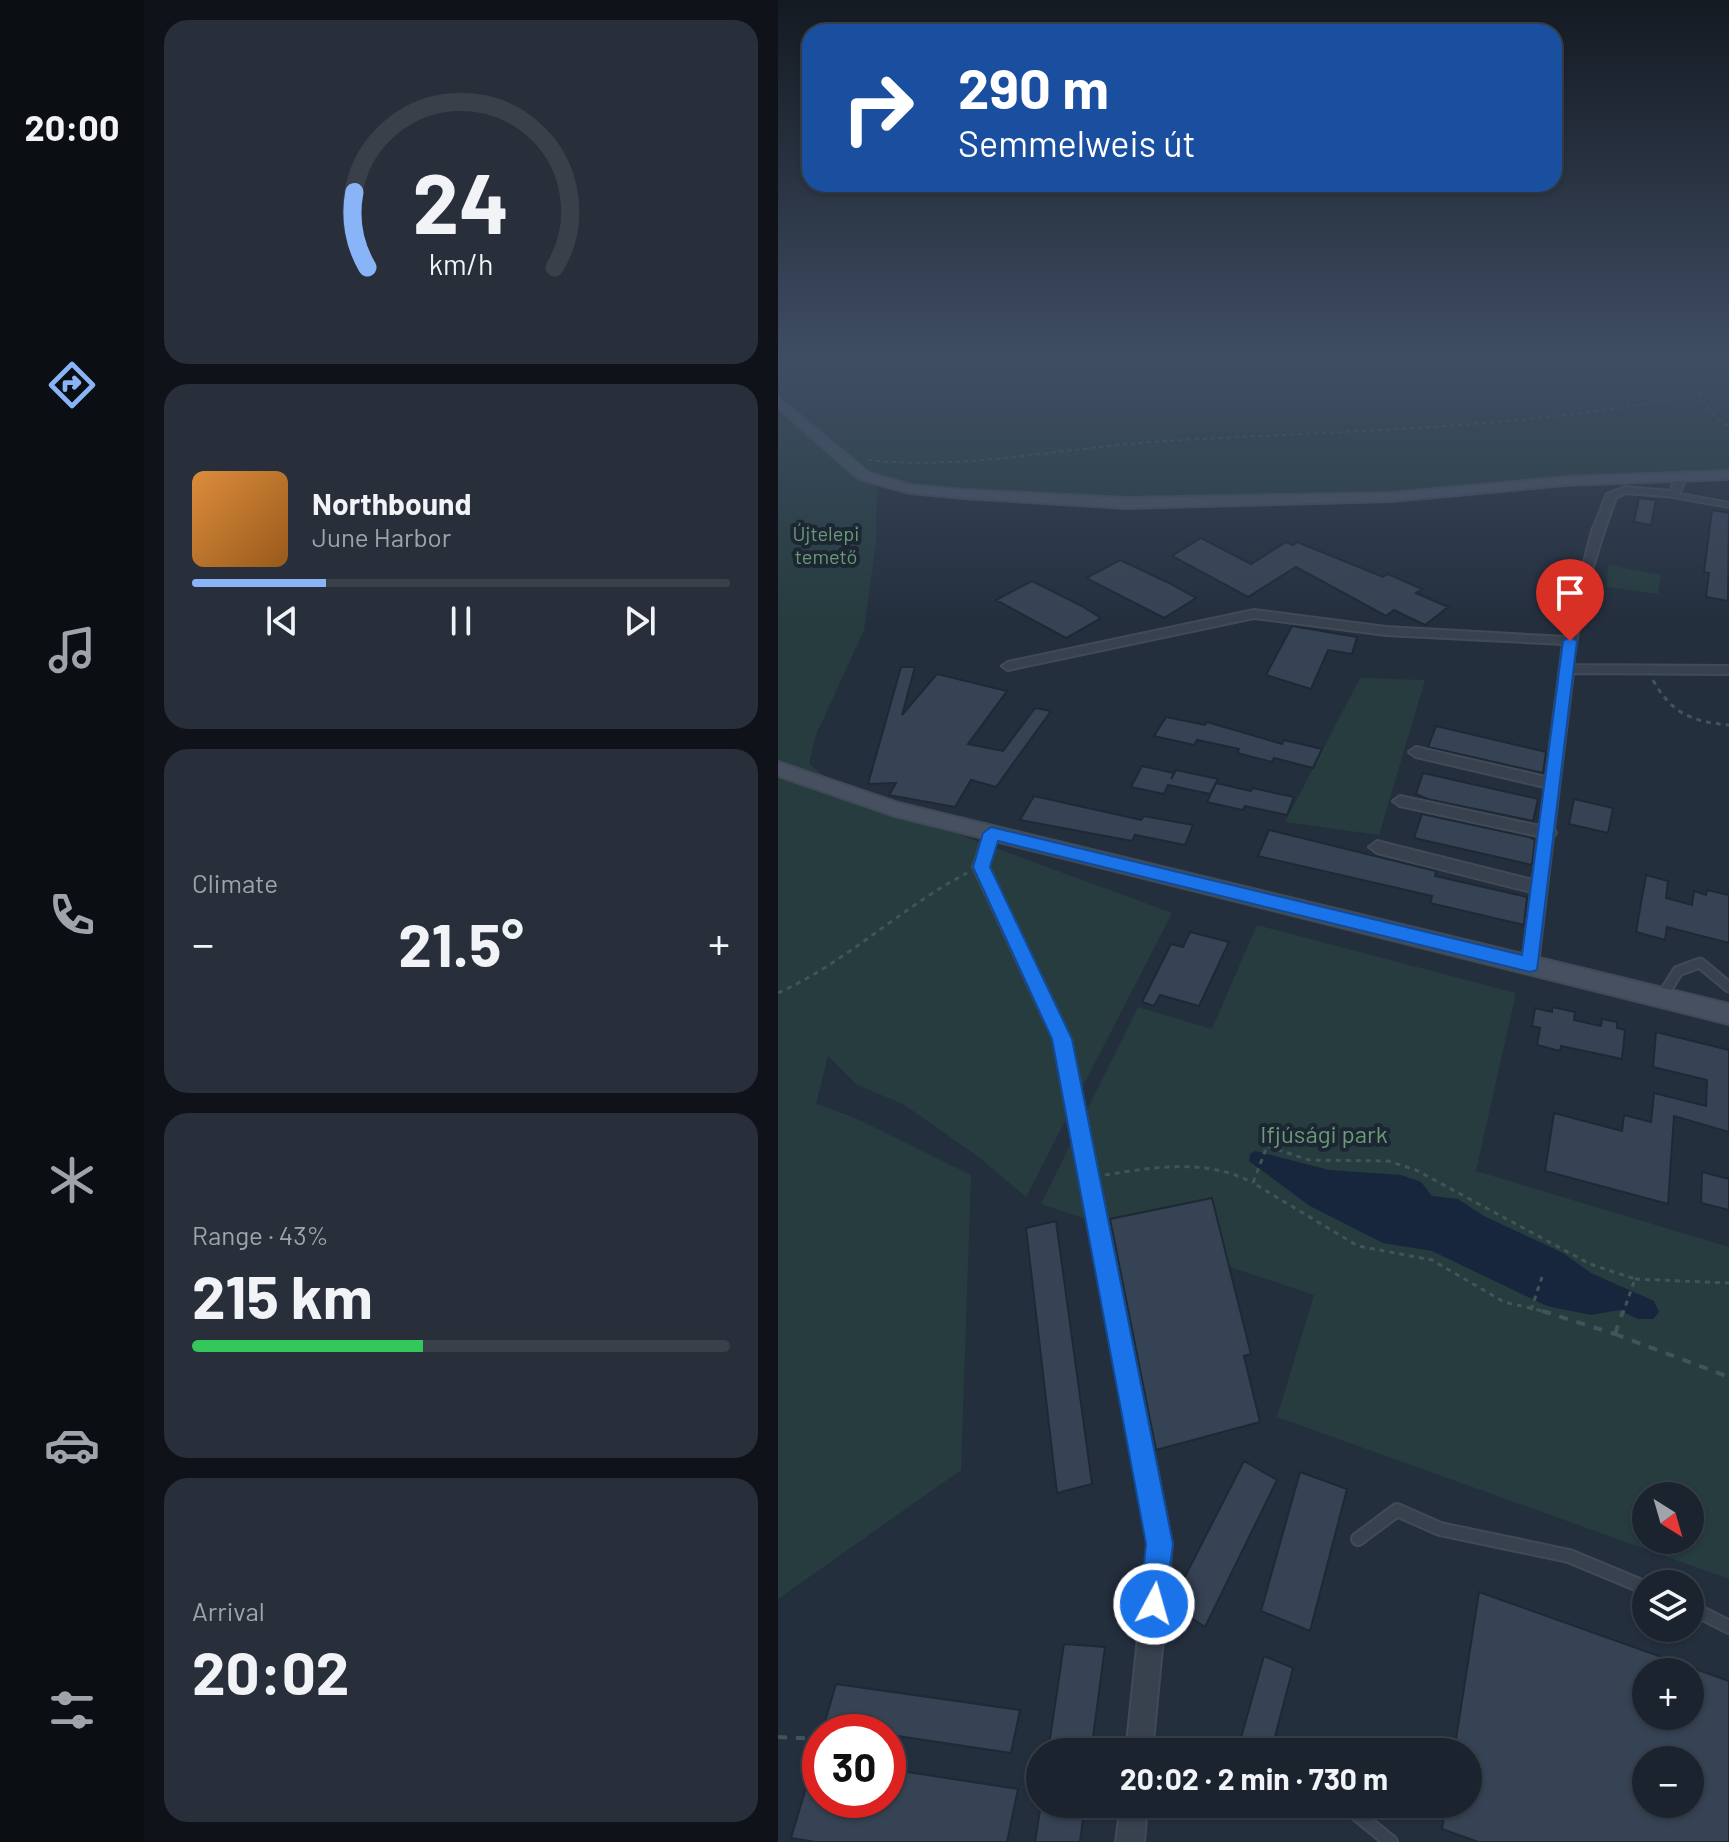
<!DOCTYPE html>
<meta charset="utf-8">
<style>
:root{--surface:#1b232e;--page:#282f3a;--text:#f1f3f6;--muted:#a0a4aa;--line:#39404a;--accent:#8ab4f8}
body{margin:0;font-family:Barlow,sans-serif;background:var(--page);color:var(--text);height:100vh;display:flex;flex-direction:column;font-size:30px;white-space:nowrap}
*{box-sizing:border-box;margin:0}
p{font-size:26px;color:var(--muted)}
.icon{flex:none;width:44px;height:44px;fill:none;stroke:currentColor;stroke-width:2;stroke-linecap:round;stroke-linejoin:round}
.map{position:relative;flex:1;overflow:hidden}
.details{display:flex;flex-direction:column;gap:20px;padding:20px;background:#0f1319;width:634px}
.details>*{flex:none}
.hud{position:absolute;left:24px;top:24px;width:760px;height:168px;border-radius:24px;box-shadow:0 2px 6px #0004,0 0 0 2px var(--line);background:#1a4fa0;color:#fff;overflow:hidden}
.needle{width:52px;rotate:143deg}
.fabs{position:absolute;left:854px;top:1482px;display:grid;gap:16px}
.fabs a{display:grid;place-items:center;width:72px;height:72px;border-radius:50%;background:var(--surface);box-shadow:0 2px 6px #0004,0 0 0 2px var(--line);font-size:40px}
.speed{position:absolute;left:24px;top:1714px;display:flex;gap:16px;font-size:40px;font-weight:700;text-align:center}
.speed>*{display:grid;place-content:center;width:104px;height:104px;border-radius:50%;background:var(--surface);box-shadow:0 2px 6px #0004,0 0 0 2px var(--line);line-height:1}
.speed .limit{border:12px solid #d22;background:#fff;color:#111}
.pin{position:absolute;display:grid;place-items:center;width:68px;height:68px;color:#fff;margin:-82px -34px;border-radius:50% 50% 50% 0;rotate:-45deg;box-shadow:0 0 8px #0007}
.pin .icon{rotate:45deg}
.me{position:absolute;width:88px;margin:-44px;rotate:6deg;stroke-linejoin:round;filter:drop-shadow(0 0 6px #0008)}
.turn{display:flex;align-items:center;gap:28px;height:168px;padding:0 24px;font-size:36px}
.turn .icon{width:104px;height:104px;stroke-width:2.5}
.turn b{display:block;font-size:56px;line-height:68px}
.big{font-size:60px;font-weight:700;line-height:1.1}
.details .card{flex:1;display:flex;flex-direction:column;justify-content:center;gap:12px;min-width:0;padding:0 28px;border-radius:24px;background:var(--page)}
.details .dial{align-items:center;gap:0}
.dial svg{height:208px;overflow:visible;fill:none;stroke:var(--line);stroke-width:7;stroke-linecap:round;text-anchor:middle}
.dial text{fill:var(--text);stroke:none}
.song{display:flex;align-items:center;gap:24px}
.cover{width:96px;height:96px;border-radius:12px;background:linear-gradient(135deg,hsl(30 70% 55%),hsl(30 70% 35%))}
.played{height:8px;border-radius:4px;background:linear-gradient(90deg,var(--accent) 25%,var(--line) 25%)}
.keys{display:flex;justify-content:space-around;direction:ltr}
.heat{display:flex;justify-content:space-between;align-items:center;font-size:44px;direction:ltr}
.charge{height:12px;border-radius:6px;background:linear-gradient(90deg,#34c759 43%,var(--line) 0)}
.trip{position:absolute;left:248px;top:1738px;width:456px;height:80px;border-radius:40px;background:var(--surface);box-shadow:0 2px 6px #0004,0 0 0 2px var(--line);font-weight:700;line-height:80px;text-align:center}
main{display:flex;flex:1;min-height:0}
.tab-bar{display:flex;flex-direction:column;width:144px;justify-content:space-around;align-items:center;background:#0b0e12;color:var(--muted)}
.tab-bar .icon{width:56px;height:56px}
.tab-bar .on{color:var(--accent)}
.tab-bar b{font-size:36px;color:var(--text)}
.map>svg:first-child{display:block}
.green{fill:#263c3f;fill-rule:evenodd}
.water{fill:#17263c}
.building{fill:#364354;stroke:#1f2835;stroke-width:2;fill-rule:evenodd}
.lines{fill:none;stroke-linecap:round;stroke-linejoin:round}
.lane-far2-casing{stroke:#414a57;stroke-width:8}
.lane-far1-casing{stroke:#414a57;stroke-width:13}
.lane-casing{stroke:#414a57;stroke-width:16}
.street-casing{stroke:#414a57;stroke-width:4}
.secondary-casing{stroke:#414a57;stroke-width:4}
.path-far2{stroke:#3f5557;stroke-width:2;stroke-dasharray:4 4;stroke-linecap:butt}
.path-far1{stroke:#3f5557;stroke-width:3;stroke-dasharray:5 5;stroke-linecap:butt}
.path{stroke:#3f5557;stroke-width:4;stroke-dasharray:9 9;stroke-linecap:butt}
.lane-far2{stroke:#38414e;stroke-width:5}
.lane-far1{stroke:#38414e;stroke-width:9}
.lane{stroke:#38414e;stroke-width:12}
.street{fill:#38414e;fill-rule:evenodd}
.secondary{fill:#465061;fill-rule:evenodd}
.route{fill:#1a73e8;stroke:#114b97;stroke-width:2}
.labels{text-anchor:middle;stroke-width:8;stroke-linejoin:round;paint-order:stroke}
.far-park-label{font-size:20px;fill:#6b9a76;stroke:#1d2633}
.park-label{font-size:24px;fill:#6b9a76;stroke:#1d2633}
</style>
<main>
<nav class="tab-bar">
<b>20:00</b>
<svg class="icon on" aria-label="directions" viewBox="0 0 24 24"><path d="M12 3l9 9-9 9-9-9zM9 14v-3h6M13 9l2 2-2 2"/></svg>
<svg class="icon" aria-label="music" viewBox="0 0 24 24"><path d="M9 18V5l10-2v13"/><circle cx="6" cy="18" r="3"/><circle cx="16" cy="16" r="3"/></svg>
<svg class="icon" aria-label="phone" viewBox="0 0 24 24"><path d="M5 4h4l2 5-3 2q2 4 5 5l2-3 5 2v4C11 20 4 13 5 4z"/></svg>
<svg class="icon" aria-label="climate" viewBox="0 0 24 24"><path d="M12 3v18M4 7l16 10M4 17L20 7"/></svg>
<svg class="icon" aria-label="car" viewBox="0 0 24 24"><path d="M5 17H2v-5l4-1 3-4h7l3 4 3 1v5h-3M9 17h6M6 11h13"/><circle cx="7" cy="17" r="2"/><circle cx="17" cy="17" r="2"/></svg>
<svg class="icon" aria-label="filters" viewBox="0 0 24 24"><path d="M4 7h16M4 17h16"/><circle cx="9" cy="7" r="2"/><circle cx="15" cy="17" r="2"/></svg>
</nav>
<section class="details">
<div class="card dial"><svg viewBox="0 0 100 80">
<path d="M14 69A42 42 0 1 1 86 69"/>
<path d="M14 69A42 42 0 0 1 9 40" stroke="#8ab4f8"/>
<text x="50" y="56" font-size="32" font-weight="700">24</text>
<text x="50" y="72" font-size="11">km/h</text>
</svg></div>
<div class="card">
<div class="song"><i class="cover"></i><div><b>Northbound</b><p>June Harbor</p></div></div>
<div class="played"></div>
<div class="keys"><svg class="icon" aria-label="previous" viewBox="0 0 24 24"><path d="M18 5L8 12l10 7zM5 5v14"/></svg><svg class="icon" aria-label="pause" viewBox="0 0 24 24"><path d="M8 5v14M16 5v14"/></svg><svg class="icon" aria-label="next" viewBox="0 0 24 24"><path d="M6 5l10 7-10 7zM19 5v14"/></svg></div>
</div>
<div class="card"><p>Climate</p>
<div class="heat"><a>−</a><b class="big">21.5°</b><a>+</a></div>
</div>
<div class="card"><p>Range · 43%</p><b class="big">215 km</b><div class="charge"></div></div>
<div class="card"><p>Arrival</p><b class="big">20:02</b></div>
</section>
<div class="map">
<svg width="951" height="1842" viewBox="0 0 951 1842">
<rect width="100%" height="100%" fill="#242f3e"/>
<path class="green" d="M 0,361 L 951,361 L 951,475 C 846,476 742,491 637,496 C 457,506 277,507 99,481 L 98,542 L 86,630 L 38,735 L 31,764 L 66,792 L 394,913 L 248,1197 L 202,1158 L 125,1104 L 79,1085 L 50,1056 L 38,1104 L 75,1117 L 193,1175 L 183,1470 L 0,1599 Z
M 830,565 L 883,575 L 880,594 L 829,587 Z
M 582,678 L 647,680 L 601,835 L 507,822 Z
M 479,925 L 738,993 L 698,1171 L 951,1247 L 951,1579 L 499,1417 L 536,1295 L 263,1204 L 360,1007 L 434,1029 ZM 868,1496 L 912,1496 L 912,1540 L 868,1540 Z"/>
<path class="water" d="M 477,1151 L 551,1170 L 623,1175 L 643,1182 L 654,1196 L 680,1199 L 706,1216 L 785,1253 L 813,1273 L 876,1301 L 881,1312 L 875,1319 L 860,1319 L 841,1310 L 813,1315 L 769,1306 L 654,1251 L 605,1243 L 532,1206 L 471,1161 L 472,1154 Z"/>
<path class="building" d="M 861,498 L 878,500 L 873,525 L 856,522 Z
M 934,510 L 951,513 L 950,601 L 928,597 L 931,573 L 926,572 Z
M 423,538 L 473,564 L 508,542 L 515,545 L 519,542 L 605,577 L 610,574 L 644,589 L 638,593 L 670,607 L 647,625 L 616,610 L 608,616 L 518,567 L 470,597 L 394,556 Z
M 342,560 L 391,583 L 418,598 L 386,618 L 308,578 Z
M 254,581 L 302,605 L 323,618 L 288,638 L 218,600 Z
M 514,626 L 579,637 L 574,654 L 550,650 L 533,689 L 488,675 Z
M 123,667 L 137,667 L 124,715 L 159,674 L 229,691 L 190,744 L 225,751 L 257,708 L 273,711 L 218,787 L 193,780 L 177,807 L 111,795 L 118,783 L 90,784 Z
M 388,717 L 427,725 L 429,722 L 504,744 L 506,740 L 544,749 L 535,768 L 496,758 L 494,762 L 459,753 L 461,749 L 419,740 L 416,745 L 376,736 Z
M 658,726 L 768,752 L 765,773 L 650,747 Z
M 364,766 L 396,773 L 393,779 L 398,770 L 440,779 L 432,794 L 390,785 L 386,794 L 353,787 Z
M 645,773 L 760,799 L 755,821 L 649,799 L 638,794 Z
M 438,783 L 473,791 L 474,788 L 516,797 L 509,815 L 467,806 L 464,810 L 429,802 Z
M 256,796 L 363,820 L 366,816 L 415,825 L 407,845 L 357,835 L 354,841 L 242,820 Z
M 796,799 L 835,808 L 830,833 L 791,824 Z
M 644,814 L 751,837 L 757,840 L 754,865 L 636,838 Z
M 491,830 L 658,871 L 657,876 L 749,897 L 746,925 L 652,903 L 654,896 L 480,856 Z
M 868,875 L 890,881 L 888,898 L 914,905 L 916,891 L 928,895 L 929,890 L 951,895 L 951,943 L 889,927 L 887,940 L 858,932 Z
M 412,932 L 451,942 L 421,1006 L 382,995 L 376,1006 L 364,1002 L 393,944 L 405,947 Z
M 774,1007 L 797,1012 L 796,1020 L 823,1026 L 824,1019 L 839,1022 L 839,1028 L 847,1030 L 844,1059 L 783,1046 L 782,1051 L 759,1045 L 762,1028 L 754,1026 L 757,1008 L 774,1012 Z
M 878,1032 L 951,1050 L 951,1132 L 896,1116 L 890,1204 L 767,1171 L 776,1113 L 844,1131 L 846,1115 L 873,1122 L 876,1093 L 928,1106 L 929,1080 L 875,1067 Z
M 924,1172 L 951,1179 L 951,1210 L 923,1203 Z
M 434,1198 L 473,1354 L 466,1356 L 482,1422 L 378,1450 L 332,1219 Z
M 278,1221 L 314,1484 L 279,1493 L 248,1228 Z
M 466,1461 L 499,1480 L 427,1627 L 393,1604 Z
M 522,1472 L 569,1489 L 532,1631 L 483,1611 Z
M 701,1592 L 951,1681 L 951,1842 L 700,1842 L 664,1829 L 668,1804 L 690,1804 L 690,1752 L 676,1752 ZM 868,1672 L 912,1672 L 912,1716 L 868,1716 ZM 868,1760 L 912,1760 L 912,1804 L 868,1804 Z
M 286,1644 L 327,1647 L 313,1752 L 270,1752 Z
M 486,1656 L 515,1668 L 493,1752 L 459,1752 Z
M 58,1684 L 242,1710 L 233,1753 L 46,1725 Z
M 38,1754 L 42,1755 L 42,1800 L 110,1800 L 110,1769 L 240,1789 L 229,1842 L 37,1842 L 13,1838 Z
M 263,1804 L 307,1804 L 302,1842 L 257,1842 Z"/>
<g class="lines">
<g class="lane-far2-casing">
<path id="lane-far2" d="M 896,495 L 951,505"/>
</g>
<g class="lane-far1-casing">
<path id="lane-far1" d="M 885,995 L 900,971 L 922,963 L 951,987"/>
</g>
<g class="lane-casing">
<path id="lane" d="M 580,1539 L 619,1510 L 662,1529 L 791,1556 L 868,1588
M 912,1607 L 951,1627
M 566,1804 L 613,1842"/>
</g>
<g class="street-casing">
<path id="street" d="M 904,472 L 909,475 L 900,497 L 848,493 L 838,498 C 818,551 802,609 795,665 L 951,666 L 951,674 L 795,673 L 776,829 L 778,833 L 775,837 L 760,964 L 758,969 L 746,969 L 744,964 L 753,892 L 599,853 L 591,847 L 599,841 L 755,880 L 760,836 L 622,806 L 615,801 L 622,796 L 762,826 L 767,787 L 638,757 L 631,752 L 638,747 L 768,777 L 785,644 L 608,635 L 476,618 L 230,670 L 224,666 L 230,662 L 476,610 L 608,627 L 787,637 L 814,531 L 829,494 L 847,487 L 892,491 L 899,475 Z
M 213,828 L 220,833 L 211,867 L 293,1039 L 394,1544 L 374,1752 L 348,1752 L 370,1544 L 275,1039 L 195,867 L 206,833 Z
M 343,1804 L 369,1804 L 366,1842 L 338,1842 Z"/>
</g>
<g class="secondary-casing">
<path id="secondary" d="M 0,397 L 91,473 L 133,485 L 186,490 L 348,498 L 614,493 L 788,477 L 951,471 L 951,479 L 788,485 L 614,501 L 348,508 L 186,498 L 132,493 L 81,479 L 0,408 Z
M 0,762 L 120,803 L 951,1004 L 951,1024 L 117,816 L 0,776 Z"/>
</g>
<path class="path-far2" d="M 920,361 C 917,392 925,409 951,427
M 90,460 C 184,470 280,449 374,442 C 555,430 740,431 918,394"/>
<path class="path-far1" d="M 875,680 C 893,713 914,722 951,725
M 0,993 C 69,962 122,908 189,873
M 327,1175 C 376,1167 429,1158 475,1183
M 857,1279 L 951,1283
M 753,1310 L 764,1277
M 773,1313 L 726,1302 L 654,1260 L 580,1246 L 475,1183 L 489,1146 L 531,1160 L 610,1161 L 638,1170 L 812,1264 L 857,1279 L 845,1313"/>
<path class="path" d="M 764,1311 L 837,1334
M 837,1334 L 951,1377
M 837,1334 L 845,1311
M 0,1737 L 42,1739"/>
<use href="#lane-far2" class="lane-far2"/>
<use href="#lane-far1" class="lane-far1"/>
<use href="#lane" class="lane"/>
<use href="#street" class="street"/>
<use href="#secondary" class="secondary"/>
</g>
<linearGradient id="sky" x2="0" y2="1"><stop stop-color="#141a22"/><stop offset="0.58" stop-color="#3f4d63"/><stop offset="1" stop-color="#3f4d63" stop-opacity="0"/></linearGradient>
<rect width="951" height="619" fill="url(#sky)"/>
<path class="route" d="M 792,637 L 799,641 L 759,970 L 752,972 L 220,841 L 212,867 L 294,1039 L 395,1544 L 386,1613 L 376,1617 L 366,1613 L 362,1604 L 368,1544 L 274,1039 L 195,867 L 205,833 L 213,827 L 744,955 L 785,641 Z"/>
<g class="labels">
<g class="far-park-label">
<text x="48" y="541">Újtelepi<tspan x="48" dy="23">temető</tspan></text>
</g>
<g class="park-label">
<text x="546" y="1143">Ifjúsági park</text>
</g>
</g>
</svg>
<div class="fabs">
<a><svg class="needle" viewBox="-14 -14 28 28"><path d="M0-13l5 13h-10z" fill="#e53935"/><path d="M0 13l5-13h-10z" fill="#a0a4aa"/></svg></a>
<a><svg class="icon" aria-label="layers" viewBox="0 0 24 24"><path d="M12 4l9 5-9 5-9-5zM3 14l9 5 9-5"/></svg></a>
<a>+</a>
<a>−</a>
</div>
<div class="speed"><div class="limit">30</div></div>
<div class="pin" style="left:792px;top:641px;background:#d93025"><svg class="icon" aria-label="arrive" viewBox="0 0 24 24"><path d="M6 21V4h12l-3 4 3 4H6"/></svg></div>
<svg class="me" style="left:376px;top:1604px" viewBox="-20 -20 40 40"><circle r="17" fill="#1a73e8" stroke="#fff" stroke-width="3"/><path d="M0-11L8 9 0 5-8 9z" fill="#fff"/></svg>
<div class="trip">20:02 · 2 min · 730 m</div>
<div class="hud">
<div class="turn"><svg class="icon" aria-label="right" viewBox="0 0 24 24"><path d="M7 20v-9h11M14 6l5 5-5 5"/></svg><div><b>290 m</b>Semmelweis út</div></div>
</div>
</div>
</main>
